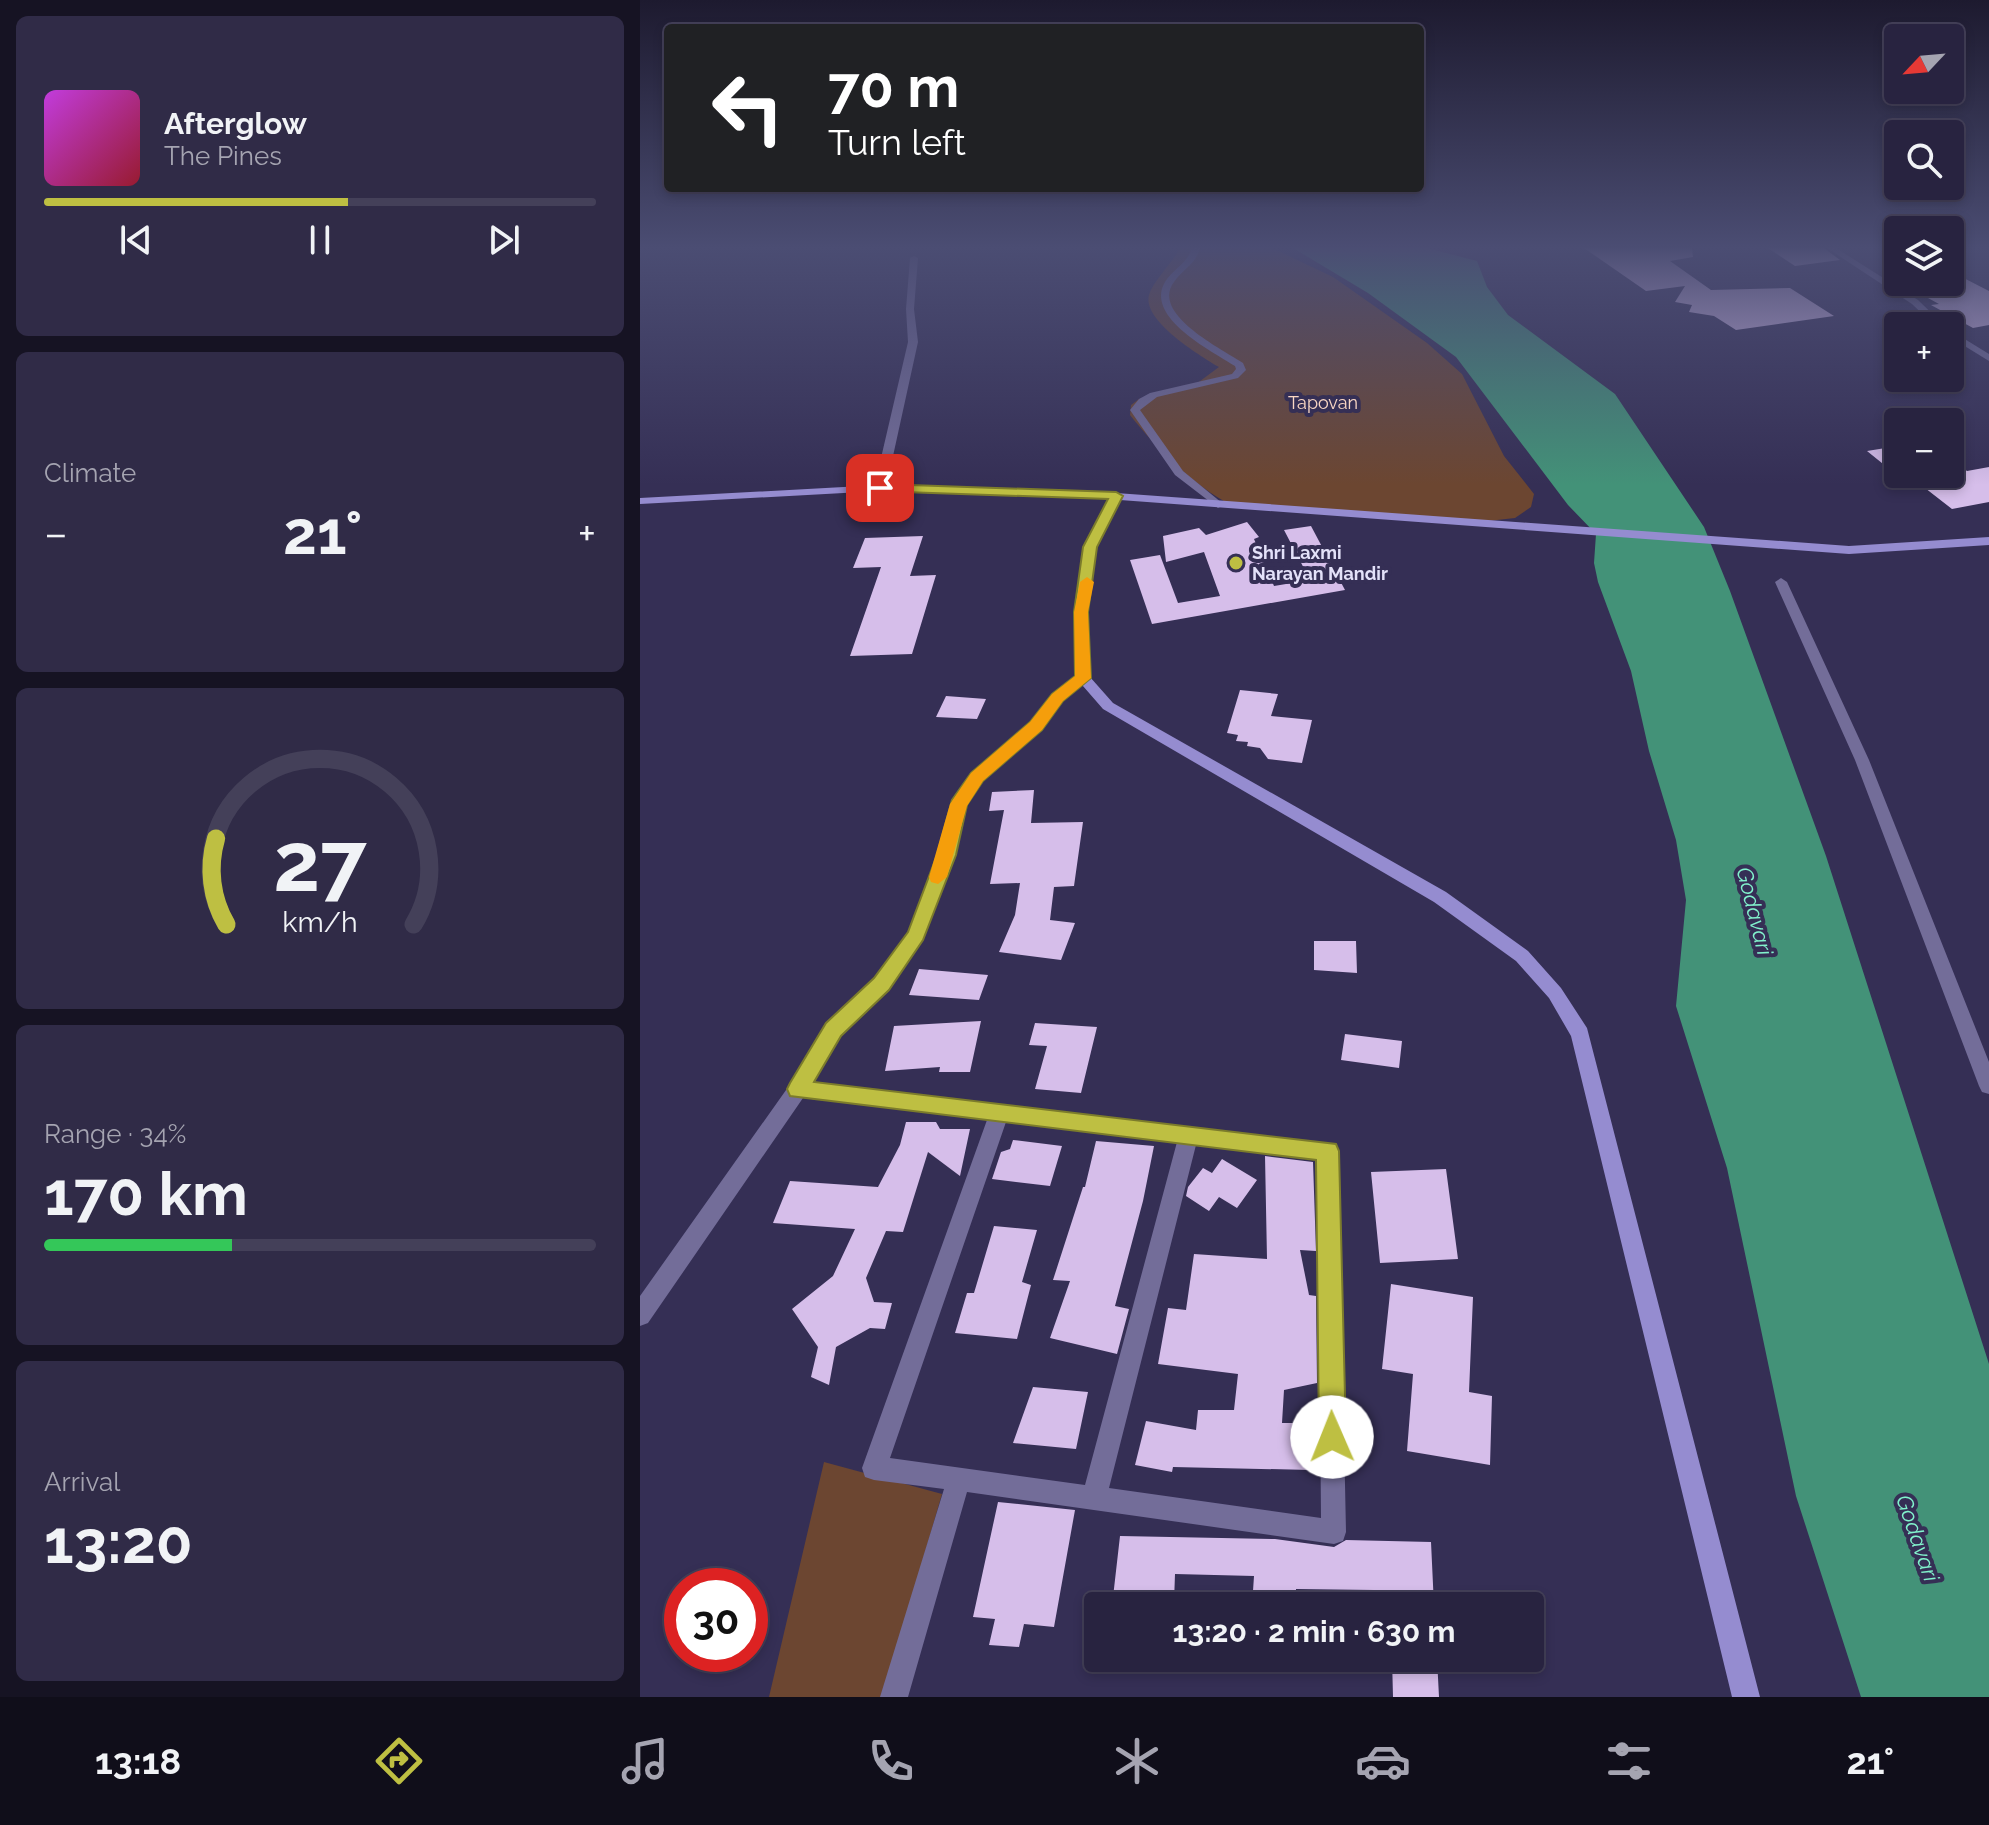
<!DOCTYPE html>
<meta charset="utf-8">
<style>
:root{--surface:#282340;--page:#302b47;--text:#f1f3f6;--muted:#a5a4b1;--line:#444059;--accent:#bebf42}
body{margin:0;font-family:Raleway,sans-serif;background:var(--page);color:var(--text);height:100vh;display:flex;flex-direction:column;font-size:30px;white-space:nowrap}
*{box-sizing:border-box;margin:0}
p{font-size:26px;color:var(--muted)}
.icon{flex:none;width:44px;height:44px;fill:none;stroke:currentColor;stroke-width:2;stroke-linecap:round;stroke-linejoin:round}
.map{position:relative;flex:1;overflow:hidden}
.sheet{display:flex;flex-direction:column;gap:16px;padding:16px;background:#161323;width:640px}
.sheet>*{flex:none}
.top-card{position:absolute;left:24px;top:24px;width:760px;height:168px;border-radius:8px;box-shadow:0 4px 12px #0003,0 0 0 2px var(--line);background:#202124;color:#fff;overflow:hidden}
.needle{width:52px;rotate:244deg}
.fabs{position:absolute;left:1244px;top:24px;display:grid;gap:16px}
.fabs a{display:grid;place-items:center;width:80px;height:80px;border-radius:8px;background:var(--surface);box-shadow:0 4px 12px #0003,0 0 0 2px var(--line);font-size:40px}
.speed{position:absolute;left:24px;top:1568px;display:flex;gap:16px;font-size:40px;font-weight:700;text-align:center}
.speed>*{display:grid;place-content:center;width:104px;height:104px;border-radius:50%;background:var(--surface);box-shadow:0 4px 12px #0003,0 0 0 2px var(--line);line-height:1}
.speed .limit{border:12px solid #d22;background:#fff;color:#111}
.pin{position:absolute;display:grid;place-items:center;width:68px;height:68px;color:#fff;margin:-34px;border-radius:16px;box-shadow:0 4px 12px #0006}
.me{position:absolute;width:88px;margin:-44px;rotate:359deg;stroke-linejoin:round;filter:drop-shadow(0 0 6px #0008)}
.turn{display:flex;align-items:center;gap:28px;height:168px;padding:0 32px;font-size:36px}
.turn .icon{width:104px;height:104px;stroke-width:2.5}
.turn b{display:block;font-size:56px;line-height:68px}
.big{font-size:60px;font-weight:700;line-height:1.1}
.sheet .tile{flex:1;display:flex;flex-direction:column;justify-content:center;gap:12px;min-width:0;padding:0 28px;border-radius:12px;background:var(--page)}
.sheet .dial{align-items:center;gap:0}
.dial svg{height:208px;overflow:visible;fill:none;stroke:var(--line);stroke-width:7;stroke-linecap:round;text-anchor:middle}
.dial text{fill:var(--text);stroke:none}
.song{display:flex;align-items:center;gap:24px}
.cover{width:96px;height:96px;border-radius:12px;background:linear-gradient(135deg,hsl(290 70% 55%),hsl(350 70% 35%))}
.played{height:8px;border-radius:4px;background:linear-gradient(90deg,var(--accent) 55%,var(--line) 55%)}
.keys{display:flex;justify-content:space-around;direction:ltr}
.heat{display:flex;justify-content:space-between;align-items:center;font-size:44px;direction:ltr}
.charge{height:12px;border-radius:6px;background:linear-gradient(90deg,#34c759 34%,var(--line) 0)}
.trip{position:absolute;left:444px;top:1592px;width:460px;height:80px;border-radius:8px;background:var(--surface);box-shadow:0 4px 12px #0003,0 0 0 2px var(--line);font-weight:700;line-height:80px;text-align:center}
.tab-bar{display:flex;height:128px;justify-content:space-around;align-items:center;background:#100e1a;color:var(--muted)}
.tab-bar .icon{width:56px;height:56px}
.tab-bar .selected{color:var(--accent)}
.tab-bar b{font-size:36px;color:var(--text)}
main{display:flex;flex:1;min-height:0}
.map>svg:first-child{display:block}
.green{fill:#6c4631}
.water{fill:#439278}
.building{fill:#d6beea}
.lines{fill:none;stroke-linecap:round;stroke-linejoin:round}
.street{fill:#736d99;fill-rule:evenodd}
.secondary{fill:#958cd0;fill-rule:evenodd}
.route{fill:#bebf42;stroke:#7c7c2b;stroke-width:2}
.slow{fill:#f59e0b}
.poi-dot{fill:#bebf42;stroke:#352f55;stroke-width:3}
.labels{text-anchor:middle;stroke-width:8;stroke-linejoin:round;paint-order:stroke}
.far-park-label{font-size:18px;fill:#fad7c4;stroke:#352f55}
.far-poi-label{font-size:18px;font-weight:bold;fill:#e3e1f9;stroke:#352f55;text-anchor:start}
.water-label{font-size:22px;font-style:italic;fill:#82f3cd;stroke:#352f55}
</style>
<main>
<section class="sheet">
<div class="tile">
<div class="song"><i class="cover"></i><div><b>Afterglow</b><p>The Pines</p></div></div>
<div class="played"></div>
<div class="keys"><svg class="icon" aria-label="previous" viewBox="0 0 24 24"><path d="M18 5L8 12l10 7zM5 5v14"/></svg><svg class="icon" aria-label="pause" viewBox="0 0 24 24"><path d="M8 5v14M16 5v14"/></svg><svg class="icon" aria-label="next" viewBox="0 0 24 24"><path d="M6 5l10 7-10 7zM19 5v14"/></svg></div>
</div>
<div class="tile"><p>Climate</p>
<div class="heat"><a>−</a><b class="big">21°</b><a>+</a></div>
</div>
<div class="tile dial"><svg viewBox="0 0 100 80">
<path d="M14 69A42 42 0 1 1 86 69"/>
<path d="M14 69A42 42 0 0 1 10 36" stroke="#bebf42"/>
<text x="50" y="56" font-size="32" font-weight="700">27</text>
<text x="50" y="72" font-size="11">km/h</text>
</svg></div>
<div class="tile"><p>Range · 34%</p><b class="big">170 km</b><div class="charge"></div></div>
<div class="tile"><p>Arrival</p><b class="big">13:20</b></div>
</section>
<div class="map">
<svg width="1349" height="1697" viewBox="0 0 1349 1697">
<rect width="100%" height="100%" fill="#352f55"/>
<path class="green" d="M 540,248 L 632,248 L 693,277 L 787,343 L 822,374 L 864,456 L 894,494 L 891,507 L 875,518 L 848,521 L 591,505 C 553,485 517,449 490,415 L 491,405 L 499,399 L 552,387 L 579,367 C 561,356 502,321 509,295 C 513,281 533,262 540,248 Z
M 184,1462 L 302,1494 L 243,1697 L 129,1697 Z"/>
<path class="water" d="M 653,248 L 787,248 L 837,261 L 847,287 L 868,315 L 975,394 L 1064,527 L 1090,591 L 1186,856 L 1349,1364 L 1349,1697 L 1221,1697 L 1156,1496 L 1087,1168 L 1036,1006 L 1046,900 L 1036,840 L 1009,751 L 991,671 L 958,582 L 954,563 L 956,534 L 928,505 L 816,357 L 728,293 Z"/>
<path class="building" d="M 944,248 L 1052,248 L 1053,257 L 1030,261 L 1071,290 L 1150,288 L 1194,316 L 1096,330 L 1074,316 L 1049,312 L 1052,305 L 1035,302 L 1045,286 L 1006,291 Z
M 1128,248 L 1184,248 L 1200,260 L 1155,266 Z
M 1310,271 L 1349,291 L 1349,325 L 1333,328 L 1291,305 L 1299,304 L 1277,292 L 1284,291 L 1266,282 L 1310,282 Z
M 1258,446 L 1258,476 L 1227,451 Z
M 1310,458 L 1327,471 L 1349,467 L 1349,502 L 1312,509 L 1267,474 L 1310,474 Z
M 607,522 L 619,537 L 614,539 L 634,586 L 670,580 L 644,530 L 671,526 L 705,590 L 512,624 L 490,560 L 520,555 L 538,603 L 580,596 L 564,552 L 526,562 L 523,536 L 559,528 L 566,535 Z
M 283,536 L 270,576 L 296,575 L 272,654 L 210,656 L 241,567 L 213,568 L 225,538 Z
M 600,690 L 638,694 L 631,716 L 672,720 L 662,763 L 628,759 L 620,748 L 607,746 L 608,742 L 596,741 L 598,735 L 587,733 Z
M 306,696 L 346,699 L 337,719 L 296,717 Z
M 394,790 L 391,823 L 443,822 L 434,886 L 414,887 L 410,920 L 435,923 L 421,960 L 359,952 L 375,915 L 380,883 L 350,884 L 364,810 L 349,811 L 352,792 Z
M 674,941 L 716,941 L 717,973 L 674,970 Z
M 279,969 L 348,975 L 339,1000 L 269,995 Z
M 341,1021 L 330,1072 L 299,1072 L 300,1067 L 245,1071 L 254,1026 Z
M 395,1023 L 457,1027 L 441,1093 L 395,1089 L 407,1046 L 389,1045 Z
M 705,1034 L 762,1041 L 759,1068 L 701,1060 Z
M 266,1122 L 296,1122 L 300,1129 L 330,1129 L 320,1176 L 288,1152 L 263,1232 L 246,1231 L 226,1278 L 234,1302 L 252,1303 L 245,1329 L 230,1328 L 196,1347 L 189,1385 L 171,1377 L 178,1347 L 152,1309 L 193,1276 L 215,1229 L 133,1223 L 150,1181 L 238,1187 L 260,1145 Z
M 373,1140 L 422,1146 L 410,1186 L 352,1179 L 361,1152 L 370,1149 Z
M 456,1141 L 514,1146 L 503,1201 L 475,1306 L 489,1309 L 477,1354 L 410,1338 L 430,1281 L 413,1280 L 443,1187 L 445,1187 Z
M 625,1156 L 673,1162 L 676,1251 L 660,1250 L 669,1295 L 676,1296 L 677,1383 L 644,1390 L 642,1423 L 672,1423 L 671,1470 L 533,1467 L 532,1472 L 495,1465 L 506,1421 L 556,1430 L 558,1410 L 594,1410 L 598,1374 L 518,1364 L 528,1308 L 546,1310 L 554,1254 L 627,1259 Z
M 582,1159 L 617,1180 L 597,1208 L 579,1197 L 569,1211 L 546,1196 L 548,1187 L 563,1168 L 572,1173 Z
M 806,1169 L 818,1259 L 740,1263 L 731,1172 Z
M 354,1226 L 397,1230 L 382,1282 L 391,1285 L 377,1339 L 315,1333 L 327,1293 L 334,1293 Z
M 751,1284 L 833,1297 L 829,1392 L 852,1396 L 850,1465 L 767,1451 L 773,1374 L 742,1369 Z
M 393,1387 L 448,1392 L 436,1449 L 373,1443 Z
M 358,1502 L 435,1510 L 414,1627 L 384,1624 L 379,1647 L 349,1645 L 355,1619 L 333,1617 Z
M 480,1536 L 635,1539 L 694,1547 L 706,1540 L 791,1542 L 794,1606 L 735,1606 L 734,1590 L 656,1589 L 656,1606 L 612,1606 L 614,1576 L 535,1574 L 534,1602 L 504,1601 L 503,1606 L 472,1606 Z
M 752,1658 L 797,1658 L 799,1697 L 753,1697 Z"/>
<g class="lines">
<path class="street" d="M 552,248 L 560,248 C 556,264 543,269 534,282 C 510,314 582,349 603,363 L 606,370 L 598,378 L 517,397 L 500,410 L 543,471 L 582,503 L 584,505 L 578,508 L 535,475 L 490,410 L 499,399 L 510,393 L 592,374 L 596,369 L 595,366 C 572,351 504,317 525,282 C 533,269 547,264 552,248 Z
M 1187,248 L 1196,248 L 1278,300 L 1305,326 L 1295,326 L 1272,304 Z
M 274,256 L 278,258 L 274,309 L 278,342 L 246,488 L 240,491 L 234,488 L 268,342 L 266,309 L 270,258 Z
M 1310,330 L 1349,354 L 1349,361 L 1310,337 Z
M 1141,578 L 1147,582 L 1229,760 L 1349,1062 L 1349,1094 L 1342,1092 L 1339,1086 L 1215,760 L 1135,582 Z
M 443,674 L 450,678 L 448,681 L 423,701 L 401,729 L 342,781 L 327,805 L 314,855 L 282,940 L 247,989 L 199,1035 L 172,1082 L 695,1144 L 698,1151 L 706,1532 L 703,1541 L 694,1544 L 327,1492 L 268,1697 L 240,1697 L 304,1489 L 234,1480 L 225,1477 L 222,1468 L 347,1120 L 163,1098 L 8,1323 L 0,1326 L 0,1296 L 151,1083 L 187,1023 L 235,979 L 269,932 L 298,855 L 311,804 L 332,773 L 391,723 L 413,695 ZM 366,1122 L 537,1142 L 445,1485 L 250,1458 ZM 556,1145 L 678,1159 L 681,1518 L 469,1488 Z"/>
<path class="secondary" d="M 240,485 L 476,493 L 1209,546 L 1349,537 L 1349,545 L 1209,554 L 480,500 L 456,547 L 447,612 L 450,677 L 473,703 L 806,892 L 888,951 L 921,988 L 947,1028 L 1120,1697 L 1092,1697 L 931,1036 L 909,998 L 876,961 L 794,902 L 463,709 L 436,678 L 435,612 L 444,547 L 469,499 L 240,491 L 0,504 L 0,498 Z"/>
</g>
<linearGradient id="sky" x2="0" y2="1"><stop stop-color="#1d1a2f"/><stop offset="0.51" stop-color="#4b4d73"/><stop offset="1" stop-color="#4b4d73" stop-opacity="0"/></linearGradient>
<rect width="1349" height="485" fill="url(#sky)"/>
<path class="route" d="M 240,484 L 476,492 L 483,496 L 457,547 L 448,612 L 451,678 L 423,701 L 402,730 L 343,781 L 327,805 L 316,855 L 283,940 L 249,990 L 201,1036 L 174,1082 L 696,1144 L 699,1151 L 706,1437 L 702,1447 L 692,1451 L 683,1447 L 679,1437 L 676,1160 L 150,1096 L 147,1089 L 150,1083 L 186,1023 L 234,978 L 268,932 L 297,855 L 312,800 L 331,773 L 390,722 L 412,694 L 435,676 L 434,612 L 443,547 L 468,499 L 235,491 L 233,488 Z"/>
<path class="slow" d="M 447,577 L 454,582 L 448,612 L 451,678 L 423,701 L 402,730 L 343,781 L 327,806 L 307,877 L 298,884 L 291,882 L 289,877 L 310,804 L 331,773 L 390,722 L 412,694 L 435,676 L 434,612 L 440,582 Z"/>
<circle class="poi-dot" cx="596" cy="563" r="8"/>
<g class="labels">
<g class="far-park-label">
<text x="683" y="409">Tapovan</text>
</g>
<g class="far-poi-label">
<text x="612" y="559">Shri Laxmi<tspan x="612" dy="21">Narayan Mandir</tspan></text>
</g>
<g class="water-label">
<text transform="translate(1115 911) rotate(76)" y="8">Godavari</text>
<text transform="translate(1278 1538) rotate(71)" y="8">Godavari</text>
</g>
</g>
</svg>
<div class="fabs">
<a><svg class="needle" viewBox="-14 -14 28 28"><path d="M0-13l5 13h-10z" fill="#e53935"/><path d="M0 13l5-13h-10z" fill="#a5a4b1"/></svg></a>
<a><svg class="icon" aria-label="search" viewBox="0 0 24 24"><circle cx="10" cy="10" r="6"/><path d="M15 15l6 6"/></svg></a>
<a><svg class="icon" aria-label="layers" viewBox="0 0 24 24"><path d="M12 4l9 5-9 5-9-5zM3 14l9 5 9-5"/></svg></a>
<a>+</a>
<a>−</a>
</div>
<div class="speed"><div class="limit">30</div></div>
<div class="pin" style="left:240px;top:488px;background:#d93025"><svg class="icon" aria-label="arrive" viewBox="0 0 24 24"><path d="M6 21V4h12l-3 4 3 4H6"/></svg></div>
<svg class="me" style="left:692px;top:1437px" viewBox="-20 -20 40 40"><circle r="19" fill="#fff"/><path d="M0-13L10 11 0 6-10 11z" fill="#bebf42"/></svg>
<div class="trip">13:20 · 2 min · 630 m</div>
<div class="top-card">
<div class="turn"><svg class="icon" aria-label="left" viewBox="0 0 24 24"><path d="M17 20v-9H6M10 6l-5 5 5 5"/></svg><div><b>70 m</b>Turn left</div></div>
</div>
</div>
</main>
<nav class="tab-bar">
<b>13:18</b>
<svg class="icon selected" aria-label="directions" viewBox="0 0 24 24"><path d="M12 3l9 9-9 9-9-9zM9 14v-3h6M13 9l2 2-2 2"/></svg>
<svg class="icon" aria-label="music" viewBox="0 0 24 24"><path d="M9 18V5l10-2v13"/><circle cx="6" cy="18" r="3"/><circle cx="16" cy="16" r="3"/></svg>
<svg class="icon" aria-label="phone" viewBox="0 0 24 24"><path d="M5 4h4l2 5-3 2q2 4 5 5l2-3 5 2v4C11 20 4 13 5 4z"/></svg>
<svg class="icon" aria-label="climate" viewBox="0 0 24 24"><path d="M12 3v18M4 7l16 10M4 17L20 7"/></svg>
<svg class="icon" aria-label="car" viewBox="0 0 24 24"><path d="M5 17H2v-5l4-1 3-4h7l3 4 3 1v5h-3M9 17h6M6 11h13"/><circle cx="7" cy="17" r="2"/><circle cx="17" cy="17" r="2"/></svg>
<svg class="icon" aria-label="filters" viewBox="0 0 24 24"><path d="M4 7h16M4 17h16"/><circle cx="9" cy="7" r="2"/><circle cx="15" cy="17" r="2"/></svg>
<b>21°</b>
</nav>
